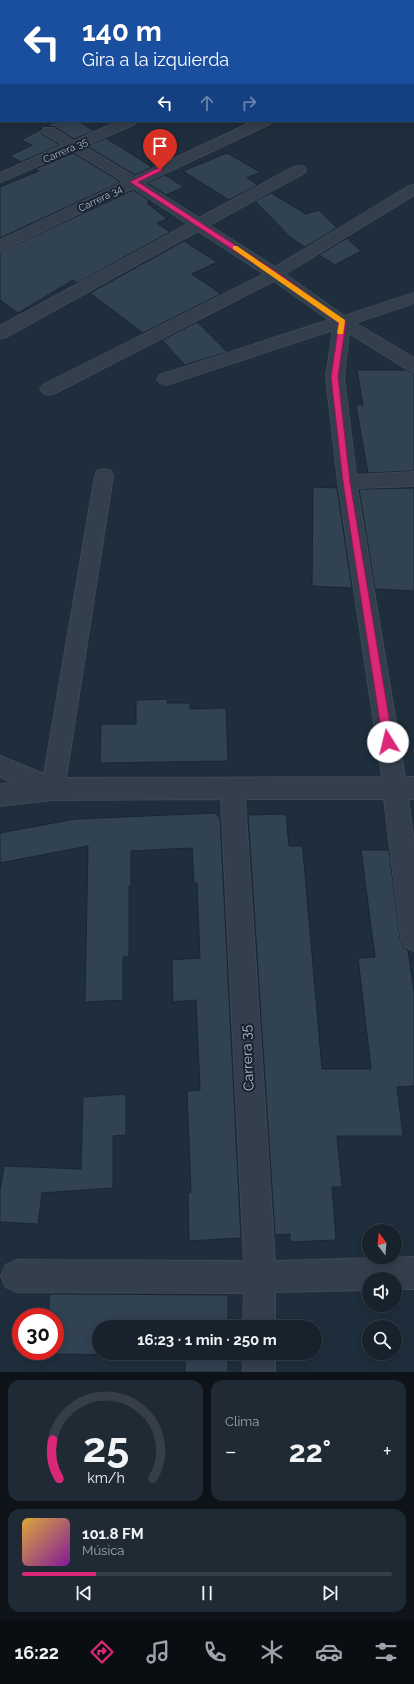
<!DOCTYPE html>
<html lang="es">
<meta charset="utf-8">
<style>
:root{--surface:#17222d;--page:#202a35;--text:#f1f3f6;--muted:#9ea4aa;--line:#363f49;--accent:#db2777}
body{margin:0;font-family:Raleway,sans-serif;background:var(--page);color:var(--text);height:100vh;display:flex;flex-direction:column;font-size:15px;white-space:nowrap}
*{box-sizing:border-box;margin:0}
p{font-size:13px;color:var(--muted)}
.icon{flex:none;width:22px;height:22px;fill:none;stroke:currentColor;stroke-width:2;stroke-linecap:round;stroke-linejoin:round}
.map{position:relative;height:1372px;overflow:hidden}
.panel{display:flex;flex-direction:column;gap:8px;padding:8px;background:#0d1319;flex:1}
.panel>*{flex:none}
.guide{position:absolute;left:0px;top:0px;width:414px;height:122px;box-shadow:0 2px 10px #0003,0 0 0 1px var(--line);background:#1a4fa0;color:#fff;overflow:hidden}
.needle{width:26px;rotate:344deg}
.fabs{position:absolute;left:362px;top:1224px;display:grid;gap:8px}
.fabs a{display:grid;place-items:center;width:40px;height:40px;border-radius:50%;background:var(--surface);box-shadow:0 2px 10px #0003,0 0 0 1px var(--line);font-size:20px}
.speed{position:absolute;left:12px;top:1308px;display:flex;gap:8px;font-size:20px;font-weight:700;text-align:center}
.speed>*{display:grid;place-content:center;width:52px;height:52px;border-radius:50%;background:var(--surface);box-shadow:0 2px 10px #0003,0 0 0 1px var(--line);line-height:1}
.speed .limit{border:6px solid #d22;background:#fff;color:#111}
.pin{position:absolute;display:grid;place-items:center;width:34px;height:34px;color:#fff;margin:-41px -17px;border-radius:50% 50% 50% 0;rotate:-45deg;box-shadow:0 0 4px #0007}
.pin .icon{rotate:45deg}
.me{position:absolute;width:44px;margin:-22px;rotate:351deg;stroke-linejoin:round;filter:drop-shadow(0 0 3px #0008)}
.turn{display:flex;align-items:center;gap:14px;height:84px;padding:0 16px;font-size:18px}
.turn .icon{width:52px;height:52px;stroke-width:2.5}
.turn b{display:block;font-size:28px;line-height:34px}
.lanes{display:flex;align-items:center;height:38px;padding:0 16px;background:#0003;justify-content:center;gap:20px;direction:ltr}
.lanes .off{opacity:.35}
.big{font-size:30px;font-weight:700;line-height:1.1}
.panel .widget{flex:1;display:flex;flex-direction:column;justify-content:center;gap:6px;min-width:0;padding:0 14px;border-radius:12px;background:var(--page)}
.panel .dial{align-items:center;gap:0}
.dial svg{height:104px;overflow:visible;fill:none;stroke:var(--line);stroke-width:7;stroke-linecap:round;text-anchor:middle}
.dial text{fill:var(--text);stroke:none}
.song{display:flex;align-items:center;gap:12px}
.cover{width:48px;height:48px;border-radius:6px;background:linear-gradient(135deg,hsl(40 70% 55%),hsl(290 70% 35%))}
.played{height:4px;border-radius:2px;background:linear-gradient(90deg,var(--accent) 20%,var(--line) 20%)}
.keys{display:flex;justify-content:space-around;direction:ltr}
.heat{display:flex;justify-content:space-between;align-items:center;font-size:22px;direction:ltr}
.panel .tiles{flex:1;display:grid;gap:8px;grid-template-columns:1fr 1fr}
.widget:last-child{grid-column:span 2}
.trip{position:absolute;left:92px;top:1320px;width:230px;height:40px;border-radius:20px;background:var(--surface);box-shadow:0 2px 10px #0003,0 0 0 1px var(--line);font-weight:700;line-height:40px;text-align:center}
.tab-bar{display:flex;height:64px;justify-content:space-around;align-items:center;background:#090e12;color:var(--muted)}
.tab-bar .icon{width:28px;height:28px}
.tab-bar .on{color:var(--accent)}
.tab-bar b{font-size:18px;color:var(--text)}
.map>svg:first-child{display:block}
.building{fill:#314252;stroke:#1b2633}
.lines{fill:none;stroke-linecap:round;stroke-linejoin:round}
.minor-casing{stroke:#3d4855;stroke-width:2}
.minor{fill:#333f4c;fill-rule:evenodd}
.route{fill:#db2777;stroke:#8e194d}
.slow{fill:#f59e0b}
.labels{text-anchor:middle;stroke-width:4;stroke-linejoin:round;paint-order:stroke}
.far-street-label{font-size:10px;fill:#aebac8;stroke:#192431}
.near-street-label{font-size:14px;fill:#aebac8;stroke:#192431}
</style>
<div class="map">
<svg width="414" height="1372" viewBox="0 0 414 1372">
<rect width="100%" height="100%" fill="#1f2e3c"/>
<path class="building" d="M 56,121 L 78,121 L 94,131 L 74,139 L 55,127 L 46,126 Z
M 42,129 L 41,132 L 43,135 L 60,145 L 21,162 L 10,156 L 32,145 L 21,140 Z
M 106,138 L 152,167 L 135,175 L 87,146 Z
M 73,153 L 121,182 L 0,238 L 0,187 L 39,171 L 35,169 Z
M 227,153 L 260,172 L 247,178 L 258,185 L 229,200 L 183,171 Z
M 165,175 L 184,187 L 166,195 L 147,183 Z
M 133,190 L 150,201 L 147,203 L 167,219 L 157,223 L 170,232 L 77,283 L 73,280 L 18,313 L 0,300 L 0,252 Z
M 271,193 L 306,214 L 319,210 L 337,228 L 305,247 L 291,238 L 255,201 Z
M 347,238 L 361,251 L 335,265 L 319,255 Z
M 184,241 L 217,262 L 192,274 L 221,294 L 143,333 L 90,293 Z
M 197,322 L 227,352 L 185,365 L 162,340 Z
M 357,370 L 405,370 L 414,373 L 414,471 L 368,473 L 356,405 L 363,405 Z
M 313,487 L 337,488 L 352,588 L 312,586 Z
M 414,488 L 414,591 L 375,589 L 359,489 Z
M 168,699 L 167,703 L 190,703 L 190,709 L 226,708 L 228,761 L 100,763 L 101,724 L 136,724 L 136,700 Z
M 217,813 L 217,816 L 220,816 L 241,1238 L 189,1241 L 188,1193 L 191,1192 L 187,1091 L 200,1090 L 196,1000 L 173,1002 L 172,960 L 200,958 L 197,883 L 194,883 L 192,848 L 131,851 L 131,886 L 129,886 L 129,957 L 123,957 L 123,1000 L 85,1002 L 88,846 L 0,863 L 0,833 L 75,819 Z
M 286,814 L 289,846 L 302,846 L 303,851 L 322,1069 L 371,1069 L 358,958 L 375,957 L 361,850 L 389,850 L 400,938 L 404,948 L 408,950 L 414,992 L 414,1086 L 397,1087 L 403,1136 L 337,1136 L 342,1187 L 332,1187 L 336,1240 L 290,1242 L 290,1234 L 275,1235 L 248,815 Z
M 126,1094 L 126,1135 L 113,1136 L 113,1188 L 42,1193 L 38,1224 L 0,1222 L 0,1190 L 4,1166 L 81,1169 L 83,1097 Z
M 50,1294 L 228,1295 L 228,1327 L 99,1327 L 99,1353 L 133,1353 L 133,1355 L 45,1354 L 45,1351 L 55,1351 L 55,1317 L 48,1317 Z
M 185,1353 L 228,1353 L 228,1372 L 185,1372 Z"/>
<g class="lines">
<g class="minor-casing">
<path id="minor" d="M 396,0 L 409,0 L 395,1 Z
M 413,49 L 414,49 L 414,57 L 413,57 Z
M 119,121 L 137,121 L 135,124 L 84,146 L 135,177 L 254,121 L 272,121 L 270,124 L 144,183 L 199,218 L 294,167 L 299,166 L 304,167 L 306,170 L 304,173 L 209,225 L 275,267 L 409,186 L 414,185 L 414,195 L 285,274 L 344,316 L 414,293 L 414,303 L 355,323 L 414,358 L 414,372 L 408,370 L 349,333 L 344,377 L 356,475 L 414,472 L 414,486 L 357,488 L 405,777 L 414,777 L 414,799 L 408,799 L 414,842 L 414,951 L 405,947 L 401,938 L 384,799 L 245,799 L 275,1261 L 414,1257 L 414,1289 L 395,1289 L 395,1279 L 369,1279 L 369,1290 L 275,1292 L 275,1327 L 243,1327 L 244,1293 L 17,1292 L 6,1287 L 1,1276 L 6,1265 L 17,1260 L 244,1261 L 221,799 L 53,800 L 0,806 L 0,784 L 13,783 L 0,777 L 0,756 L 44,774 L 95,476 L 97,471 L 104,469 L 111,471 L 113,476 L 66,778 L 382,777 L 338,482 L 326,377 L 333,330 L 172,383 L 166,385 L 160,383 L 157,379 L 160,375 L 329,320 L 274,281 L 55,393 L 49,395 L 43,393 L 40,389 L 43,385 L 264,274 L 198,231 L 6,337 L 0,338 L 0,326 L 188,224 L 133,188 L 0,251 L 0,240 L 124,182 L 73,151 L 0,182 L 0,173 L 63,145 L 44,134 L 42,131 L 44,128 L 54,128 L 74,141 Z
M 243,1353 L 275,1353 L 275,1372 L 243,1372 Z"/>
</g>
<use href="#minor" class="minor"/>
</g>
<path class="route" d="M 158,168 L 163,170 L 138,182 L 278,273 L 346,322 L 338,377 L 350,482 L 393,742 L 391,745 L 388,746 L 385,745 L 383,742 L 343,482 L 331,377 L 339,323 L 273,276 L 130,182 Z"/>
<path class="slow" d="M 233,246 L 237,246 L 345,320 L 343,334 L 338,334 L 337,333 L 339,323 L 233,249 Z"/>
<g class="labels">
<g class="far-street-label">
<text transform="translate(65 150) rotate(-24)" y="4">Carrera 35</text>
<text transform="translate(100 198) rotate(-26)" y="4">Carrera 34</text>
</g>
<g class="near-street-label">
<text transform="translate(247 1058) rotate(-93)" y="5">Carrera 35</text>
</g>
</g>
</svg>
<div class="fabs">
<a><svg class="needle" viewBox="-14 -14 28 28"><path d="M0-13l5 13h-10z" fill="#e53935"/><path d="M0 13l5-13h-10z" fill="#9ea4aa"/></svg></a>
<a><svg class="icon" aria-label="sound" viewBox="0 0 24 24"><path d="M4 9h4l5-4v14l-5-4H4zM17 9q2 3 0 6"/></svg></a>
<a><svg class="icon" aria-label="search" viewBox="0 0 24 24"><circle cx="10" cy="10" r="6"/><path d="M15 15l6 6"/></svg></a>
</div>
<div class="speed"><div class="limit">30</div></div>
<div class="pin" style="left:160px;top:170px;background:#d93025"><svg class="icon" aria-label="arrive" viewBox="0 0 24 24"><path d="M6 21V4h12l-3 4 3 4H6"/></svg></div>
<svg class="me" style="left:388px;top:742px" viewBox="-20 -20 40 40"><circle r="19" fill="#fff"/><path d="M0-13L10 11 0 6-10 11z" fill="#db2777"/></svg>
<div class="trip">16:23 · 1 min · 250 m</div>
<div class="guide">
<div class="turn"><svg class="icon" aria-label="left" viewBox="0 0 24 24"><path d="M17 20v-9H6M10 6l-5 5 5 5"/></svg><div><b>140 m</b>Gira a la izquierda</div></div>
<div class="lanes"><svg class="icon" aria-label="left" viewBox="0 0 24 24"><path d="M17 20v-9H6M10 6l-5 5 5 5"/></svg><svg class="icon off" aria-label="ahead" viewBox="0 0 24 24"><path d="M12 20V5M6 11l6-6 6 6"/></svg><svg class="icon off" aria-label="right" viewBox="0 0 24 24"><path d="M7 20v-9h11M14 6l5 5-5 5"/></svg></div>
</div>
</div>
<section class="panel">
<div class="tiles">
<div class="widget dial"><svg viewBox="0 0 100 80">
<path d="M14 69A42 42 0 1 1 86 69"/>
<path d="M14 69A42 42 0 0 1 9 39" stroke="#db2777"/>
<text x="50" y="56" font-size="32" font-weight="700">25</text>
<text x="50" y="72" font-size="11">km/h</text>
</svg></div>
<div class="widget"><p>Clima</p>
<div class="heat"><a>−</a><b class="big">22°</b><a>+</a></div>
</div>
<div class="widget">
<div class="song"><i class="cover"></i><div><b>101.8 FM</b><p>Música</p></div></div>
<div class="played"></div>
<div class="keys"><svg class="icon" aria-label="previous" viewBox="0 0 24 24"><path d="M18 5L8 12l10 7zM5 5v14"/></svg><svg class="icon" aria-label="pause" viewBox="0 0 24 24"><path d="M8 5v14M16 5v14"/></svg><svg class="icon" aria-label="next" viewBox="0 0 24 24"><path d="M6 5l10 7-10 7zM19 5v14"/></svg></div>
</div>
</div>
</section>
<nav class="tab-bar">
<b>16:22</b>
<svg class="icon on" aria-label="directions" viewBox="0 0 24 24"><path d="M12 3l9 9-9 9-9-9zM9 14v-3h6M13 9l2 2-2 2"/></svg>
<svg class="icon" aria-label="music" viewBox="0 0 24 24"><path d="M9 18V5l10-2v13"/><circle cx="6" cy="18" r="3"/><circle cx="16" cy="16" r="3"/></svg>
<svg class="icon" aria-label="phone" viewBox="0 0 24 24"><path d="M5 4h4l2 5-3 2q2 4 5 5l2-3 5 2v4C11 20 4 13 5 4z"/></svg>
<svg class="icon" aria-label="climate" viewBox="0 0 24 24"><path d="M12 3v18M4 7l16 10M4 17L20 7"/></svg>
<svg class="icon" aria-label="car" viewBox="0 0 24 24"><path d="M5 17H2v-5l4-1 3-4h7l3 4 3 1v5h-3M9 17h6M6 11h13"/><circle cx="7" cy="17" r="2"/><circle cx="17" cy="17" r="2"/></svg>
<svg class="icon" aria-label="filters" viewBox="0 0 24 24"><path d="M4 7h16M4 17h16"/><circle cx="9" cy="7" r="2"/><circle cx="15" cy="17" r="2"/></svg>
</nav>
